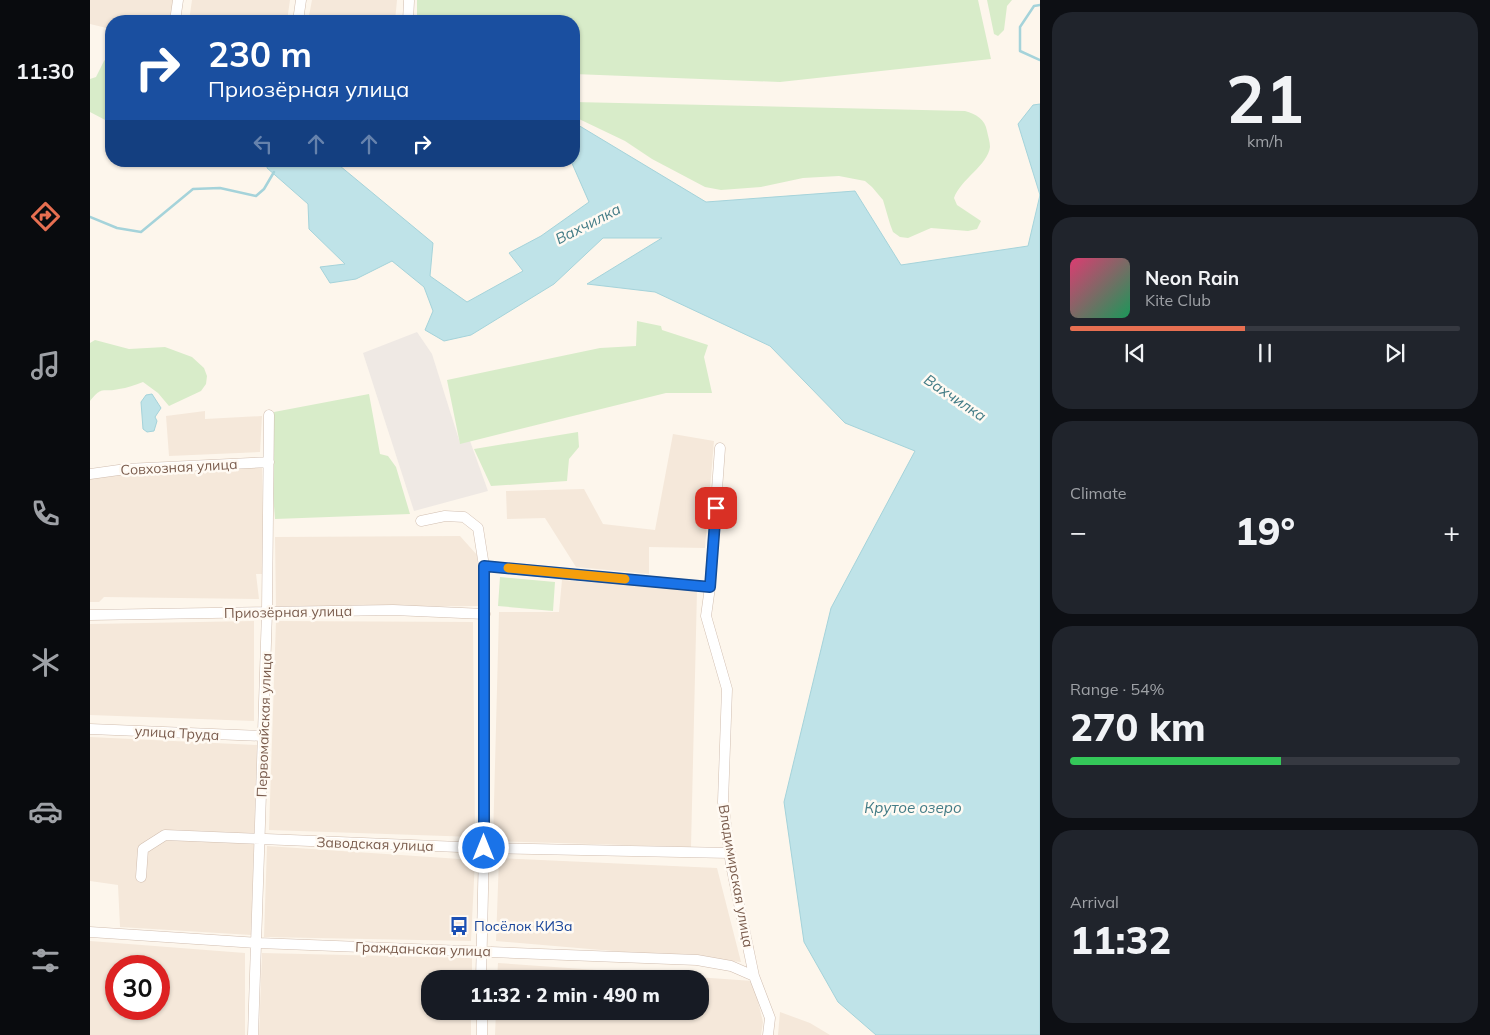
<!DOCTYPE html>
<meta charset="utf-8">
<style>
:root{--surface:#171b24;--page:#20242c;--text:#f1f3f6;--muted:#9ea1a6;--line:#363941;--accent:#e76f51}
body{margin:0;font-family:Mulish,sans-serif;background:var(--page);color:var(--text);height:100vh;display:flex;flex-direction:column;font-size:19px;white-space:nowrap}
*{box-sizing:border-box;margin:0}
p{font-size:16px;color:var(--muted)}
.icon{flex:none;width:28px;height:28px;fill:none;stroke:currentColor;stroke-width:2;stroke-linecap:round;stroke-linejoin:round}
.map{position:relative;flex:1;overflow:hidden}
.drawer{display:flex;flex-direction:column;gap:12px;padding:12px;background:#0d0f14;width:450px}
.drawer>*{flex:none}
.hud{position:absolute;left:15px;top:15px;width:475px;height:152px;border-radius:20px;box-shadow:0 1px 4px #0004;background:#1a4fa0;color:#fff;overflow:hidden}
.speed{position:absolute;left:15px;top:955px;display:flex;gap:10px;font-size:25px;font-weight:700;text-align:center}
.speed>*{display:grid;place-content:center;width:65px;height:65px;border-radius:50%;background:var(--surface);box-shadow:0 1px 4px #0004;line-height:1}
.speed .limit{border:8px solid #d22;background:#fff;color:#111}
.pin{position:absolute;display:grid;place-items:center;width:42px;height:42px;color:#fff;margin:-21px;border-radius:10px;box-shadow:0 2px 8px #0006}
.me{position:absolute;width:55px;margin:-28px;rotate:0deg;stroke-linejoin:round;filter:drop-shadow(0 0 4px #0008)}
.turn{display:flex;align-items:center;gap:18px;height:105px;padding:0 20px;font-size:22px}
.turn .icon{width:65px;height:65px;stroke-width:2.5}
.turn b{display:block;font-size:35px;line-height:42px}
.lanes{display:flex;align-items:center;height:48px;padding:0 20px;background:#0003;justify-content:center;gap:25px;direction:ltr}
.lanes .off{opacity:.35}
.big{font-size:38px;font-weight:800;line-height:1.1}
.drawer .card{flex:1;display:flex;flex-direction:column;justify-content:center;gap:8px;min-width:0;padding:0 18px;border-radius:20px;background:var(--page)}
.drawer .dial{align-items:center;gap:0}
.dial b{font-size:65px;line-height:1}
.song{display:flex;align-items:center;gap:15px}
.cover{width:60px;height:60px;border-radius:8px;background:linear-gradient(135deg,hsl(340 70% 55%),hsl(150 70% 35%))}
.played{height:5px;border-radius:2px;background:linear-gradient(90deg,var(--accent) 45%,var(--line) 45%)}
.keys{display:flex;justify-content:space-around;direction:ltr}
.heat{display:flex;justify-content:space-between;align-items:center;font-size:28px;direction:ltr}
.charge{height:8px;border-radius:4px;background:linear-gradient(90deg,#34c759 54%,var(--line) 0)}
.trip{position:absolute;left:331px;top:970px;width:288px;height:50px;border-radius:20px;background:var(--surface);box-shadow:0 1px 4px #0004;font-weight:800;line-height:50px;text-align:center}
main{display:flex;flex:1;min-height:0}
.tab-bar{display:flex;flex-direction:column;width:90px;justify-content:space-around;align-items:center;background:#090b0e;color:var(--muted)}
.tab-bar .icon{width:35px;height:35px}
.tab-bar .current{color:var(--accent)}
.tab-bar b{font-size:22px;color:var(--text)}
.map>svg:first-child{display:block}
.residential{fill:#f5e8da;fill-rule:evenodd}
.industrial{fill:#efe9e4}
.green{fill:#d8ecc9}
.water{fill:#bfe3e8;stroke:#a5d3da}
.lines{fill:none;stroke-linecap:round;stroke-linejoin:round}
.stream{stroke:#a5d3da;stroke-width:2.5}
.minor-casing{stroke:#d1beb0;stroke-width:11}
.minor{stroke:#fff;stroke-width:10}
.route-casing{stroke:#114b97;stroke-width:12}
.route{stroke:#1a73e8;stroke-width:9}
.slow{stroke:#f59e0b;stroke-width:9}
.labels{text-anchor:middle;stroke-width:5;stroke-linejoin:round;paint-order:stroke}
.street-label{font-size:14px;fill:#7a5c4d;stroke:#fffaf3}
.transit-label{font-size:14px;fill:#164399;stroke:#fffaf3;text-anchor:start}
.water-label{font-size:15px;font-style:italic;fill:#437c86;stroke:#fffaf3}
</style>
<main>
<nav class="tab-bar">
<b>11:30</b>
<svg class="icon current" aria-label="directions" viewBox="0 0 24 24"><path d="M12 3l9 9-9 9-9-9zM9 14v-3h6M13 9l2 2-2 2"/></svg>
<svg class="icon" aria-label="music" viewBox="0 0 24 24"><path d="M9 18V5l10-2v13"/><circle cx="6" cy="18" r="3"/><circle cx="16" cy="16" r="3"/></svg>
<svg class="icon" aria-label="phone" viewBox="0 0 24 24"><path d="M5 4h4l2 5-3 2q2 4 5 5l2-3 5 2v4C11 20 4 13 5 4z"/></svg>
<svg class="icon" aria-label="climate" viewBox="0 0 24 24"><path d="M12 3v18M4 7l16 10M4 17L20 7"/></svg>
<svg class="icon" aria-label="car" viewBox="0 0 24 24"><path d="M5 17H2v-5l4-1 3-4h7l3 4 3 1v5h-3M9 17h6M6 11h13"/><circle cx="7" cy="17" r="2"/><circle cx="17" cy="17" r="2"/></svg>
<svg class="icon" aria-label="filters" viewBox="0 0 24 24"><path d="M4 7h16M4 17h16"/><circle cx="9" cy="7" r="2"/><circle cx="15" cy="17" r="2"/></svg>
</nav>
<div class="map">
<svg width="950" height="1035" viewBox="0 0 950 1035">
<rect width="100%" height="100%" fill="#fdf6ec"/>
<path class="residential" d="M 0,0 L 83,0 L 80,21 L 21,21 L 21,29 L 0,24 Z
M 102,0 L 200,0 L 197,21 L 99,21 Z
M 222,0 L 307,0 L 305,21 L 218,21 Z
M 115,411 L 115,419 L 172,416 L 170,452 L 79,456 L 76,416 Z
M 583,434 L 624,441 L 615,548 L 559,547 L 559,574 L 486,567 L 455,518 L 417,519 L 416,491 L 494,489 L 513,524 L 565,530 Z
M 172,466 L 173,574 L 166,574 L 169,599 L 14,597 L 9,602 L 0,602 L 0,477 L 79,468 Z
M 370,536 L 387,555 L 391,606 L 186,608 L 185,537 Z
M 472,580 L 607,590 L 601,847 L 403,841 L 409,612 L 469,612 Z
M 164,621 L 164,721 L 0,715 L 0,624 Z
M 186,621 L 383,622 L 385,837 L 179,830 Z
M 0,737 L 167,745 L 161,935 L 30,927 L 28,885 L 0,881 Z
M 177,846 L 385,860 L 381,941 L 174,937 Z
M 409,858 L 627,868 L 651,962 L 406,941 Z
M 0,941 L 155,953 L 155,1035 L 0,1035 ZM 26,966 L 69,966 L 69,1009 L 26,1009 Z
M 172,953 L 382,958 L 382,979 L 340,979 L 340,1011 L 381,1011 L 381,1035 L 169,1035 Z
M 408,963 L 663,981 L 673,1022 L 671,1035 L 405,1035 L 406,1011 L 610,1011 L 610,979 L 407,979 Z
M 690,1012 L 720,1023 L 740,1035 L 688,1035 Z"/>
<path class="industrial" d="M 327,332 L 342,354 L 370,443 L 380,441 L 398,491 L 324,511 L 273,353 Z"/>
<path class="green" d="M 327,0 L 888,0 L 901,59 L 690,82 L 484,74 L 484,21 L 327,21 Z
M 897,0 L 922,0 L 917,6 L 914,30 L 908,36 L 904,34 Z
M 21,53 L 21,123 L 0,112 L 0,79 L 6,77 L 14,61 Z
M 484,102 L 875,111 C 886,114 895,119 897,131 C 898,136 900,142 900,147 C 898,165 870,180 864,198 L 867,205 L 891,221 L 887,229 L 878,231 L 841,228 L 818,238 L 810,237 L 803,232 L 800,224 L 793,200 L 782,187 L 775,181 L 749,176 L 713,178 L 671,187 L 631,190 L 615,187 L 562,159 L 535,141 L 489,119 L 484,114 Z
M 547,321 L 571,326 L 572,330 L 618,345 L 614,357 L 622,393 L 576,393 L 370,444 L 357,380 L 510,348 L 546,346 Z
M 5,340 L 39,349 L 75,347 L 102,357 L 114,368 L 117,376 L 116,384 L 111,391 L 79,406 L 68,393 L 53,382 C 45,385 37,388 29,389 C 12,393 13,385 0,401 L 0,343 Z
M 279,394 L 290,454 L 298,456 L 306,467 L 320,514 L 185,519 L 181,467 L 184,412 Z
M 488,432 L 489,447 L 479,459 L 477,481 L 401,486 L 384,449 Z
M 410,577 L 465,582 L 463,611 L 408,606 Z"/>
<path class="water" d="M 950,104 L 950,1035 L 786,1035 L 748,1002 L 714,942 L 694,802 L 741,608 L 825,451 L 755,423 L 680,346 L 565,292 L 497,284 L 572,238 L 513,238 L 464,284 L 381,335 L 354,341 L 335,330 L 343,311 L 334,287 L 302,261 L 266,279 L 240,283 L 230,267 L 255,264 L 219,229 L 218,204 L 177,168 L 178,161 L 244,161 L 343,243 L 340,276 L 377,302 L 433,271 L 419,253 L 451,236 L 499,202 L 481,161 L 484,161 L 484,124 L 488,125 L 616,202 L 765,191 L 811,265 L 938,246 L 950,195 L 928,124 L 943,105 Z
M 62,394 L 71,408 L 65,417 L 67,421 L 64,431 L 57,432 L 53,429 L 51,402 L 56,395 Z"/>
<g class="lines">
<path class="stream" d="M 950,5 L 944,6 L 930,27 L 930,51 L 950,60
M 0,217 L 27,228 L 51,232 L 103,189 L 130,188 L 166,196 L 174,189 L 184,172"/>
<g class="minor-casing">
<path id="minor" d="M 85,21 L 88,0
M 208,21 L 211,0
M 318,21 L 319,1
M 630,448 L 620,587 L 616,616 L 637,689 L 633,802 L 641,865 L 664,976 L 680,1018 L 678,1035
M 0,474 L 36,469 L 179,462
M 331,521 L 355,516 L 374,517 L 388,528 L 394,566 L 394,848 L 391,979
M 394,566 L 620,587
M 0,615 L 303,610 L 395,614
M 0,729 L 174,736
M 51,877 L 53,849 L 75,835 L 394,848 L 640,853
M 0,932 L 168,943 L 607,960 L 641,966 L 664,976
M 392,1011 L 392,1035
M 163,1035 L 177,612 L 179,415"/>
</g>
<use href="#minor" class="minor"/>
</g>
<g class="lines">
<g class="route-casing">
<path id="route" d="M 394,848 L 394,566 L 620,587 L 626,508"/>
</g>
<use href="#route" class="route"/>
<path class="slow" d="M 418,568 L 535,579"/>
</g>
<defs>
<g id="bus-bare" transform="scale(1.5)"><path d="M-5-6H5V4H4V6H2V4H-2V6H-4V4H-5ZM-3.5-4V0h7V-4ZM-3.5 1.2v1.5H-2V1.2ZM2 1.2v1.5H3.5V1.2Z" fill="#1a4fb4" stroke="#fffaf3" stroke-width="2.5" paint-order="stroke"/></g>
</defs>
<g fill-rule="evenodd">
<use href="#bus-bare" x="369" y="926"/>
</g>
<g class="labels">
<g class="street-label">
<text transform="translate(89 467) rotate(-3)" y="5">Совхозная улица</text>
<text transform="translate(198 612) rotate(-1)" y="5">Приозёрная улица</text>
<text transform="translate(174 725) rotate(-88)" y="5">Первомайская улица</text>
<text transform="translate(87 733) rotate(3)" y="5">улица Труда</text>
<text transform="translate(285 844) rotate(2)" y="5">Заводская улица</text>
<text transform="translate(646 876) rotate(80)" y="5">Владимирская улица</text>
<text transform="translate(333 949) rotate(2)" y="5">Гражданская улица</text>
</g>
<g class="transit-label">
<text x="384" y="931">Посёлок КИЗа</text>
</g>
<g class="water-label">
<text transform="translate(498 224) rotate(-27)" y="5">Вахчилка</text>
<text transform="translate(865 398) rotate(34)" y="5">Вахчилка</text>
<text x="823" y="813">Крутое озеро</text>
</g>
</g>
</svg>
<div class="speed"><div class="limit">30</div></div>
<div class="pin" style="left:626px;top:508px;background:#d93025"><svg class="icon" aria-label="arrive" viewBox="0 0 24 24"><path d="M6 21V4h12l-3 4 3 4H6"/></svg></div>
<svg class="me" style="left:394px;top:848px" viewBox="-20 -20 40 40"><circle r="17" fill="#1a73e8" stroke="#fff" stroke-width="3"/><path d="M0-11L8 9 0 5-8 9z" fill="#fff"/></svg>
<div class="trip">11:32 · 2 min · 490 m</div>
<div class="hud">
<div class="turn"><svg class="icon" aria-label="right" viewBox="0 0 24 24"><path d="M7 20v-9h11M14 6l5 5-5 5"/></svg><div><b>230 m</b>Приозёрная улица</div></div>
<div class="lanes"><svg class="icon off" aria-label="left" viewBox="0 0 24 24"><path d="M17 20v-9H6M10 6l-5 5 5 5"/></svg><svg class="icon off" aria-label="ahead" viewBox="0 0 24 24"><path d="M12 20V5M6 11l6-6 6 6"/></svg><svg class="icon off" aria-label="ahead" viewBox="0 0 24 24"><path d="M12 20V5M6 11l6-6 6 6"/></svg><svg class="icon" aria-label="right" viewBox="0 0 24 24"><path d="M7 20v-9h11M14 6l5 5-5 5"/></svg></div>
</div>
</div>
<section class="drawer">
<div class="card dial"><b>21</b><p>km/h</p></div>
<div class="card">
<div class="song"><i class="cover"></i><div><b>Neon Rain</b><p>Kite Club</p></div></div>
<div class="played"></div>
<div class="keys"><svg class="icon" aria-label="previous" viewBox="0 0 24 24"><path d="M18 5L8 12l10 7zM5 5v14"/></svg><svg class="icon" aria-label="pause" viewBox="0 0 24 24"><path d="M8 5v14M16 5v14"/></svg><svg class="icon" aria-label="next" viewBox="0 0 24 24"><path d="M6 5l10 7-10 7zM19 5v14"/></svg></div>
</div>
<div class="card"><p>Climate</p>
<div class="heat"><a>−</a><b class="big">19°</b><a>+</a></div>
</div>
<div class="card"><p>Range · 54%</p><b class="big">270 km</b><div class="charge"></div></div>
<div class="card"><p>Arrival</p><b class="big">11:32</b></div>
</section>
</main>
